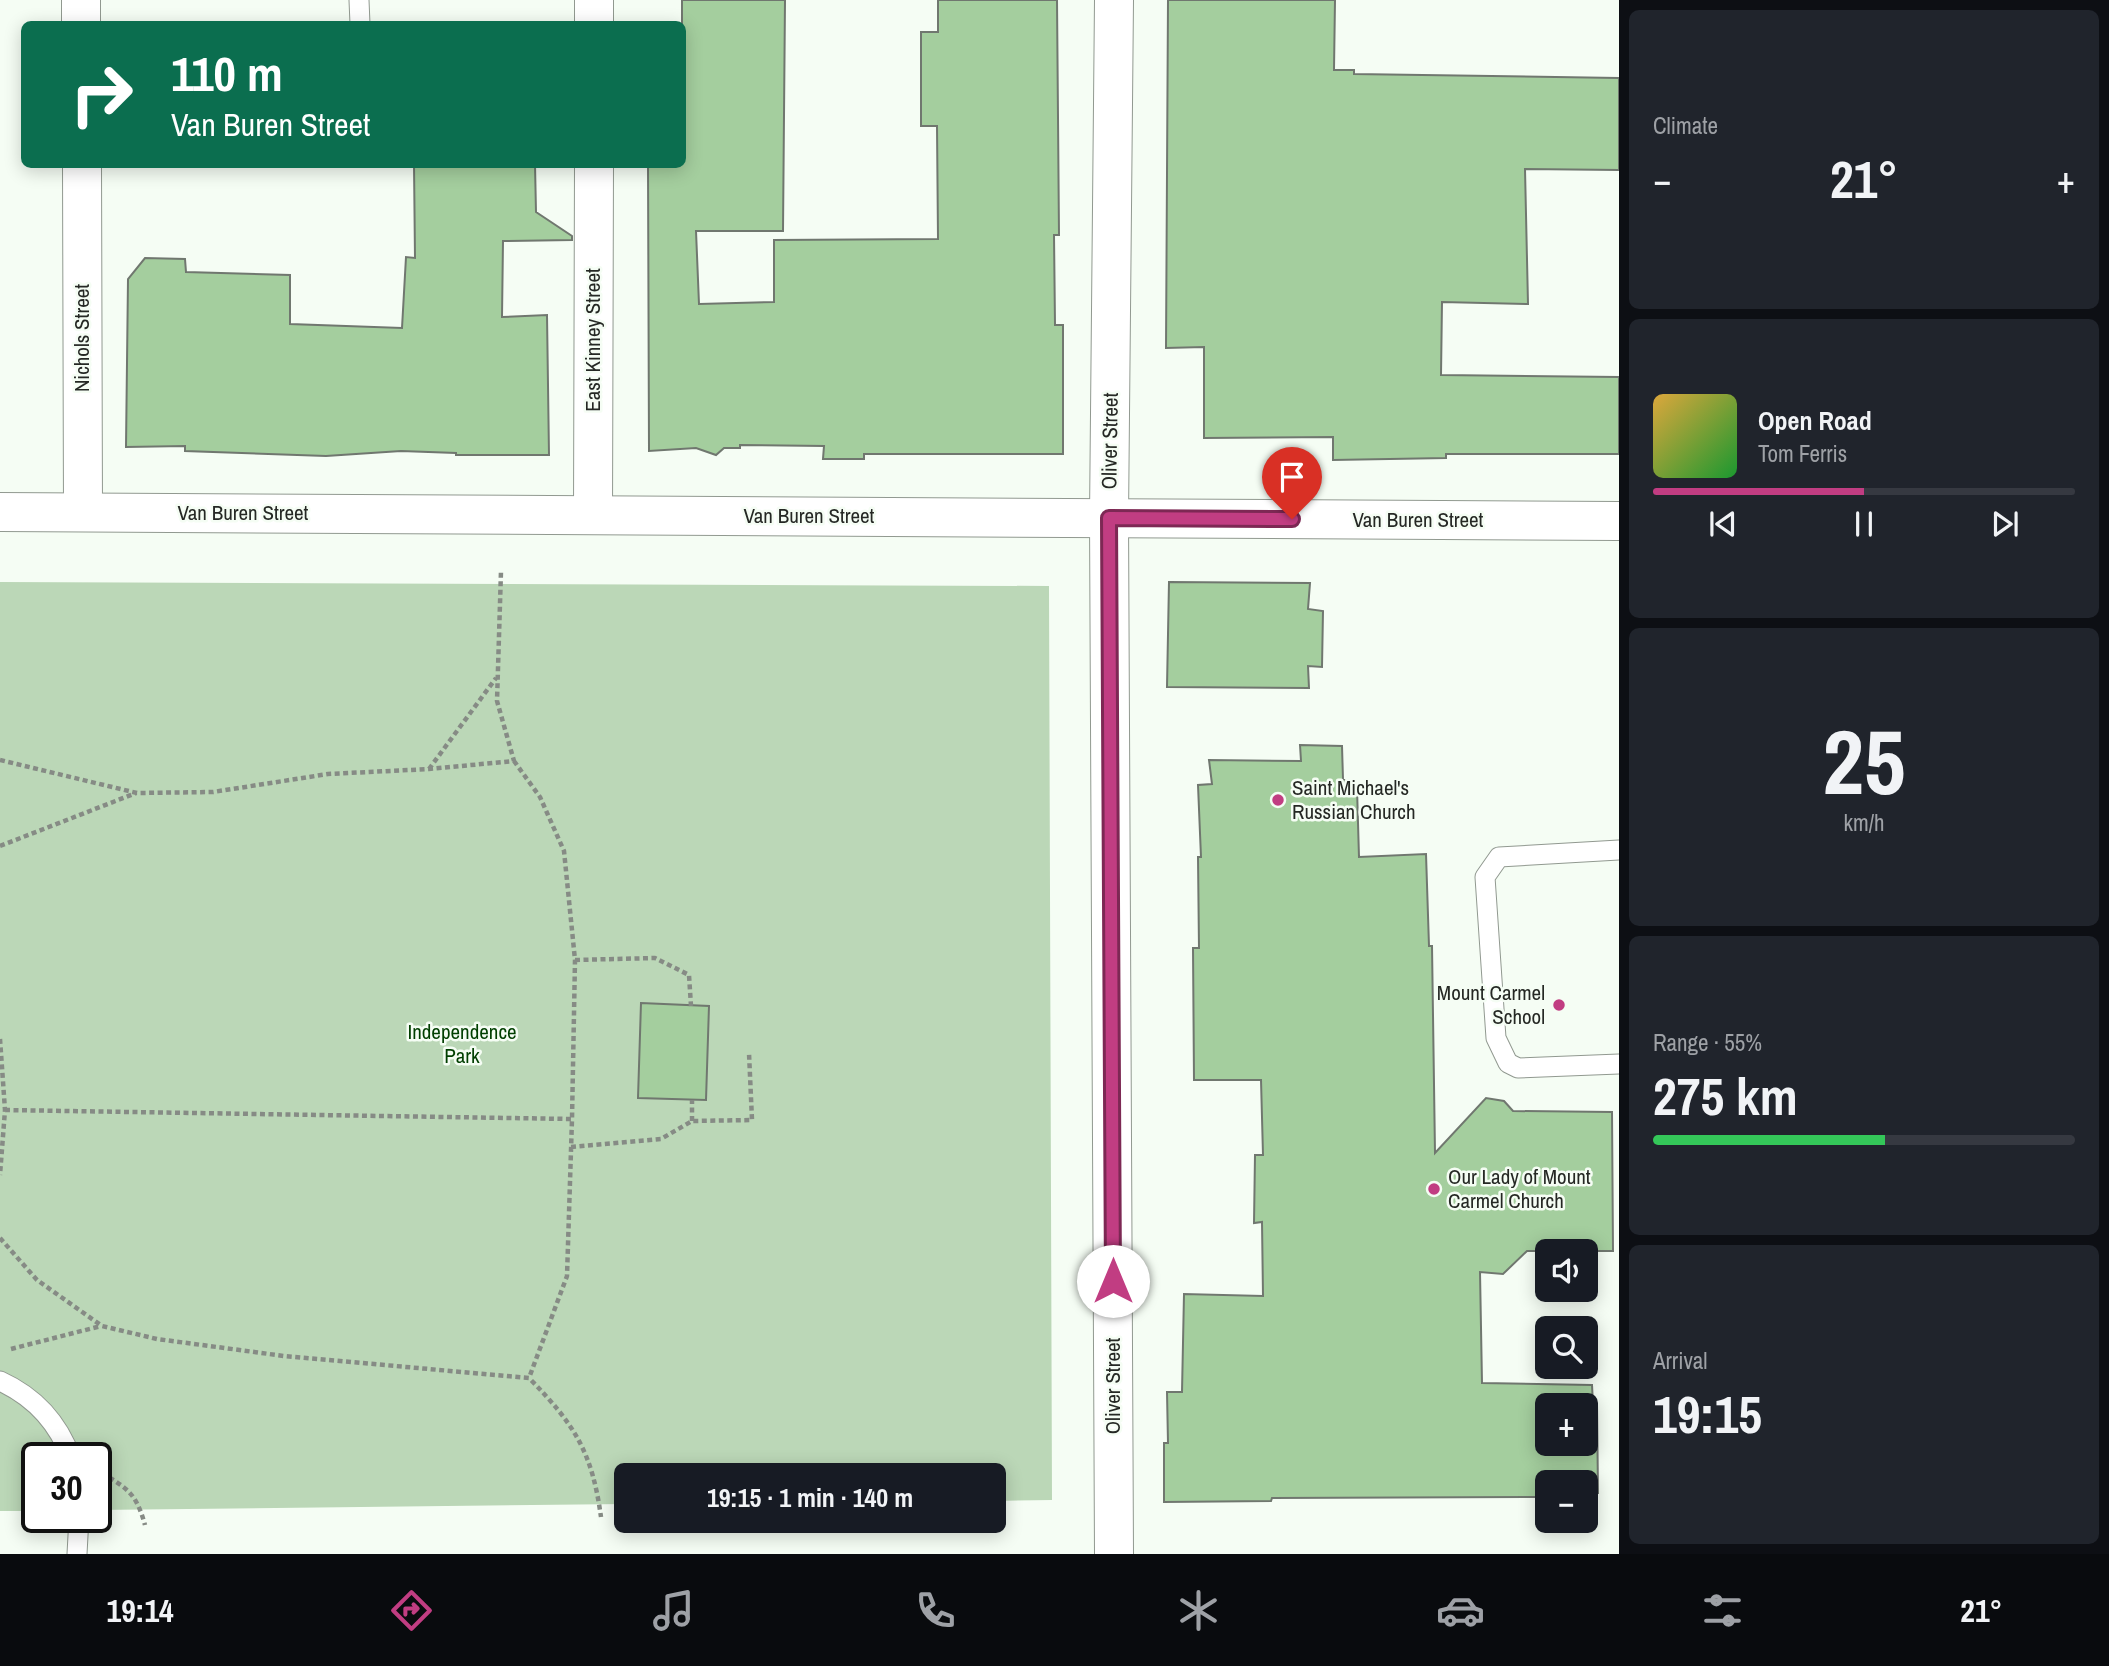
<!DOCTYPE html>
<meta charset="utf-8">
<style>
:root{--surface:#171b24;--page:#20242c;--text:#f1f3f6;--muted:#9ea1a6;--line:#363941;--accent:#c13d82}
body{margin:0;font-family:"Archivo Narrow",sans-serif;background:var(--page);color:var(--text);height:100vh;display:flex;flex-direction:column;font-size:26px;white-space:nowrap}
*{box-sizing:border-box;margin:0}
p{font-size:23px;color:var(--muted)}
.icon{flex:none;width:38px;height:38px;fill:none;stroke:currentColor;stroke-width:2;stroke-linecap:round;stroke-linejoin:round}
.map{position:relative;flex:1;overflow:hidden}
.panel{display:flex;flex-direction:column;gap:10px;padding:10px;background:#0d0f14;width:490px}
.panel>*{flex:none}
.hud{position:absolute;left:21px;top:21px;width:665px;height:147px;border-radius:10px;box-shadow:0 4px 18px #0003;background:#0b6e4f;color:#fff;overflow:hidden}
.buttons{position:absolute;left:1535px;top:1239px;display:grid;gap:14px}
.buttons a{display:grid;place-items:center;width:63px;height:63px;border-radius:10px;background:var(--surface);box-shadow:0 4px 18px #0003;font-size:35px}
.speed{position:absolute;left:21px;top:1442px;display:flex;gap:14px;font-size:35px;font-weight:700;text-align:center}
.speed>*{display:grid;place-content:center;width:91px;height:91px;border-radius:50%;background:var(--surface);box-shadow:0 4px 18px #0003;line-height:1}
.speed .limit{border:4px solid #111;border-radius:10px;background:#fff;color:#111}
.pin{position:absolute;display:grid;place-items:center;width:60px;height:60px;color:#fff;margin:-72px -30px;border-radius:50% 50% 50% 0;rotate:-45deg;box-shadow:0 0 7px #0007}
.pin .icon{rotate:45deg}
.me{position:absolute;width:77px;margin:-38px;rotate:0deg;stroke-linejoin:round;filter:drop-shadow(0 0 5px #0008)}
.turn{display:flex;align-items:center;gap:24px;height:147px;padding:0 35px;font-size:32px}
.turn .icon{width:91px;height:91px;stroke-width:2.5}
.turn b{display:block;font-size:49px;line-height:60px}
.big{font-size:52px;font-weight:700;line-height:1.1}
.panel .card{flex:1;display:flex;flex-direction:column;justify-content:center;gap:10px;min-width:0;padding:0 24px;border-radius:10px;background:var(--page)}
.panel .dial{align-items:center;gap:0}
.dial b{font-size:91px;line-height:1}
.song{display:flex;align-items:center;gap:21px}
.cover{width:84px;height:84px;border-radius:10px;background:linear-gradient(135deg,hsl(40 70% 55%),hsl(130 70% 35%))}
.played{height:7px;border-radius:4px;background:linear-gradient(90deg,var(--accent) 50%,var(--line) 50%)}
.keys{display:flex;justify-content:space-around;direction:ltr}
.heat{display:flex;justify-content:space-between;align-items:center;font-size:38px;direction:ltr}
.charge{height:10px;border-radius:5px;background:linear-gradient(90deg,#34c759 55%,var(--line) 0)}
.trip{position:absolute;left:614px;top:1463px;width:392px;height:70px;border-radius:10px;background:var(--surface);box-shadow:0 4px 18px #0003;font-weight:700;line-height:70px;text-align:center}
.tab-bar{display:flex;height:112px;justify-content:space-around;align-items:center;background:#090b0e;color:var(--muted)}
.tab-bar .icon{width:49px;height:49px}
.tab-bar .on{color:var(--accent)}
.tab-bar b{font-size:32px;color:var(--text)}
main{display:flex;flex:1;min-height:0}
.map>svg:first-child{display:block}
.green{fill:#bbd7b7}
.building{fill:#a4ce9e;stroke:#70776f;stroke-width:2;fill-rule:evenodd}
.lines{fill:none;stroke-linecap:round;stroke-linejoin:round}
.service-casing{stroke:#919990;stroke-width:21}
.minor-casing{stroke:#919990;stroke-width:40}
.tertiary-casing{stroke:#919990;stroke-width:40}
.path{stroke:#868b85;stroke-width:4.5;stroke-dasharray:5 3.5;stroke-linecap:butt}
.service{stroke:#fff;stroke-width:19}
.minor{stroke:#fff;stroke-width:38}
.tertiary{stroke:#fff;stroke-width:38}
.route-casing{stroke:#7d2854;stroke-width:18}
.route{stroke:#c13d82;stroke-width:12}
.poi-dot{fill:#c13d82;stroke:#f5fdf4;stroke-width:2.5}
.labels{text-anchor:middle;stroke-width:5;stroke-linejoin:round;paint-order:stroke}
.street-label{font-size:21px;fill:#252824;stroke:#f5fdf4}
.poi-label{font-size:21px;fill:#252824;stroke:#f5fdf4;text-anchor:start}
.park-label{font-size:21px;fill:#003f00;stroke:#f5fdf4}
</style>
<main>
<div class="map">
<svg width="1619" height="1554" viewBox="0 0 1619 1554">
<rect width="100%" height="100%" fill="#f5fdf4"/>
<path class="green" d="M 0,582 L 1049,586 L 1052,1500 L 994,1501 L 994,1475 L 626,1475 L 626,1504 L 96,1510 L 96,1458 L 37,1458 L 37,1511 L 0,1511 Z"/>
<path class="building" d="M 682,0 L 785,0 L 783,231 L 696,231 L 699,304 L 774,302 L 774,240 L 938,239 L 937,126 L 921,126 L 921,32 L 938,32 L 938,0 L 1057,0 L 1059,235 L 1054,235 L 1055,325 L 1063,325 L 1063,454 L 864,454 L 864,459 L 823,459 L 824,446 L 740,445 L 740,448 L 724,448 L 716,455 L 696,448 L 649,451 L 648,164 L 682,164 Z
M 1168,0 L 1335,0 L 1334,70 L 1354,70 L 1354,74 L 1619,78 L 1619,170 L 1525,169 L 1528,304 L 1442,302 L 1441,375 L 1619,377 L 1619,454 L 1446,454 L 1446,458 L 1333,460 L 1333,437 L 1204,438 L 1204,347 L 1166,348 Z
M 414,164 L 535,164 L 536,212 L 572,236 L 572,240 L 503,241 L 502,317 L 547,315 L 549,455 L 456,455 L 456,453 L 401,451 L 326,456 L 185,451 L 185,446 L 126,447 L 128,279 L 145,258 L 185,259 L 186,272 L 290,275 L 290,324 L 402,328 L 406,257 L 415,258 Z
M 1169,582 L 1310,583 L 1308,609 L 1323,611 L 1322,667 L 1308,666 L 1309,688 L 1167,687 Z
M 1300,745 L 1342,746 L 1343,779 L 1357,788 L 1359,857 L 1426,854 L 1429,946 L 1432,946 L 1435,1153 L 1486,1098 L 1504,1101 L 1513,1111 L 1612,1112 L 1613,1251 L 1527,1251 L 1503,1274 L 1480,1272 L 1482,1383 L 1592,1385 L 1593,1404 L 1597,1404 L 1598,1493 L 1586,1493 L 1586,1482 L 1547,1482 L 1547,1493 L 1538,1493 L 1538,1497 L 1272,1498 L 1271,1501 L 1164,1502 L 1164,1443 L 1168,1443 L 1167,1392 L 1182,1392 L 1184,1294 L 1263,1296 L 1262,1222 L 1254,1223 L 1255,1155 L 1263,1155 L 1261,1080 L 1194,1080 L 1193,948 L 1199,948 L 1198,857 L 1201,857 L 1198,785 L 1212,784 L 1209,760 L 1301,761 ZM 1547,1405 L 1586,1405 L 1586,1444 L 1547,1444 Z
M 641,1003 L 709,1006 L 706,1100 L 638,1098 Z"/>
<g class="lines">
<g class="service-casing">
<path id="service" d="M 359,0 L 360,24
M 1619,850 L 1499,857 L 1485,877 L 1496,1038 L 1508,1063 L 1518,1068 L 1619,1064
M 0,1381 C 35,1397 58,1422 71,1458
M 77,1554 L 79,1517"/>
</g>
<g class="minor-casing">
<path id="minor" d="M 81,0 L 81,24
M 1114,0 L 1109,518 L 1114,1554
M 594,24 L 594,0
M 82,164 L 83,512
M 593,515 L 594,164"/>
</g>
<g class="tertiary-casing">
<path id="tertiary" d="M 0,512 L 1619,521"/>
</g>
<path class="path" d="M 0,760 L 137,793 L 213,792 L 328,774 L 429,769 L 514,761 L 497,701 L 501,571
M 514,761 L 540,797 L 564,851 L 575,960 L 572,1119
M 429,769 L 496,678
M 0,846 L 136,793
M 575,960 L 655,958 L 689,975 L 691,1006
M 0,1039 L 5,1110 L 0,1175
M 5,1110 L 572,1119 L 567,1276 L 529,1378
M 692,1121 L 692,1100
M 571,1147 L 661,1139 L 692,1121 L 752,1120 L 749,1053
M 0,1238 L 37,1280 L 102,1326 L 157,1339 L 284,1356 L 529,1378 C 575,1425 592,1452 601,1517
M 11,1349 L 101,1326
M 102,1473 C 128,1489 136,1493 145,1525"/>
<use href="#service" class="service"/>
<use href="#minor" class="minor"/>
<use href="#tertiary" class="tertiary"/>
</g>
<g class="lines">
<g class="route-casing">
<path id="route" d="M 1113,1281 L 1109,518 L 1292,519"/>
</g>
<use href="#route" class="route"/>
</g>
<g class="poi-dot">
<circle cx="1278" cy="800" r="7"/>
<circle cx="1559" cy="1005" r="7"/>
<circle cx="1434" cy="1189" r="7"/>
</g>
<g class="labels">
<g class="street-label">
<text transform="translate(82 338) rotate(-90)" y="7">Nichols Street</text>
<text transform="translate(593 340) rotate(-90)" y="7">East Kinney Street</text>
<text transform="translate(1110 441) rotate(-89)" y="7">Oliver Street</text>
<text x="243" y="520">Van Buren Street</text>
<text x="809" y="523">Van Buren Street</text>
<text x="1418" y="527">Van Buren Street</text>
<text transform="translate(1113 1386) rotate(-90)" y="7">Oliver Street</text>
</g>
<g class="poi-label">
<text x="1292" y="795">Saint Michael's<tspan x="1292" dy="24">Russian Church</tspan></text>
<text x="1545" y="1000" text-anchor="end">Mount Carmel<tspan x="1545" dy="24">School</tspan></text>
<text x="1448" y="1184">Our Lady of Mount<tspan x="1448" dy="24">Carmel Church</tspan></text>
</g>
<g class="park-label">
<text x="462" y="1039">Independence<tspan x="462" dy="24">Park</tspan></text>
</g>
</g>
</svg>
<div class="buttons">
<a><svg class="icon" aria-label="sound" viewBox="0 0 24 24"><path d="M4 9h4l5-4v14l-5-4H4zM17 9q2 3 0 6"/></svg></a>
<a><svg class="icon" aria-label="search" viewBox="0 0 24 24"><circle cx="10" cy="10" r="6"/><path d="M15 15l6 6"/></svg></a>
<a>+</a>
<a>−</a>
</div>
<div class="speed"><div class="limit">30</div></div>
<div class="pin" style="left:1292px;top:519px;background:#d93025"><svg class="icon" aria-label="arrive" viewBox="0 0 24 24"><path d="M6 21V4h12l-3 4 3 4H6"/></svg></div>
<svg class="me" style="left:1113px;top:1281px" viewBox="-20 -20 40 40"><circle r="19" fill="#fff"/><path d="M0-13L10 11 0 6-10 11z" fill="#c13d82"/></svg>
<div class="trip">19:15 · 1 min · 140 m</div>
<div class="hud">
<div class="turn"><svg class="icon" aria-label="right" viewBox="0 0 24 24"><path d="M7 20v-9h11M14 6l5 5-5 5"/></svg><div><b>110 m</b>Van Buren Street</div></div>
</div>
</div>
<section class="panel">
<div class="card"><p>Climate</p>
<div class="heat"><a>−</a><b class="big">21°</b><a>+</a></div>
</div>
<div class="card">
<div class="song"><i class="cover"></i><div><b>Open Road</b><p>Tom Ferris</p></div></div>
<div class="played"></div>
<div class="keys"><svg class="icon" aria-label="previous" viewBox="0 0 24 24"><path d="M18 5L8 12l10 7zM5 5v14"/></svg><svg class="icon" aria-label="pause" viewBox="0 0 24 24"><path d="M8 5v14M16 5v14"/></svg><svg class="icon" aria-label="next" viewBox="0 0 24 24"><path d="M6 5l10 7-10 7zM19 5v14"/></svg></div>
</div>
<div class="card dial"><b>25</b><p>km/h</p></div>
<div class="card"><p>Range · 55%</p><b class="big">275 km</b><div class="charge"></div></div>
<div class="card"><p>Arrival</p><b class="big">19:15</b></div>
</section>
</main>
<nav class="tab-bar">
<b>19:14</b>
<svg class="icon on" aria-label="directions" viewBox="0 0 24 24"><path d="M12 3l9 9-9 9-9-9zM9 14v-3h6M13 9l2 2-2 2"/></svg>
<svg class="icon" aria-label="music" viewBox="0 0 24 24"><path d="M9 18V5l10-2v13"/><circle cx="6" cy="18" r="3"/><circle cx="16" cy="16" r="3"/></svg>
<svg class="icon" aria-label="phone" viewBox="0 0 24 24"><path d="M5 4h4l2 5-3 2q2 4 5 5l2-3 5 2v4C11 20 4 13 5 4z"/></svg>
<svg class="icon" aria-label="climate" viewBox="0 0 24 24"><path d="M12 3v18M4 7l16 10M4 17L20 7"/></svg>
<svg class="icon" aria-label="car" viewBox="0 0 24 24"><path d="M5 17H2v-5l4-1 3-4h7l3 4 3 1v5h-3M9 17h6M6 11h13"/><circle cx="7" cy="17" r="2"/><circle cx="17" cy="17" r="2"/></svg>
<svg class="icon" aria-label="filters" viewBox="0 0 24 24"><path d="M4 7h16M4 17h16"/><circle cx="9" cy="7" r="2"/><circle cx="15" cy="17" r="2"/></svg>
<b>21°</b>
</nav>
